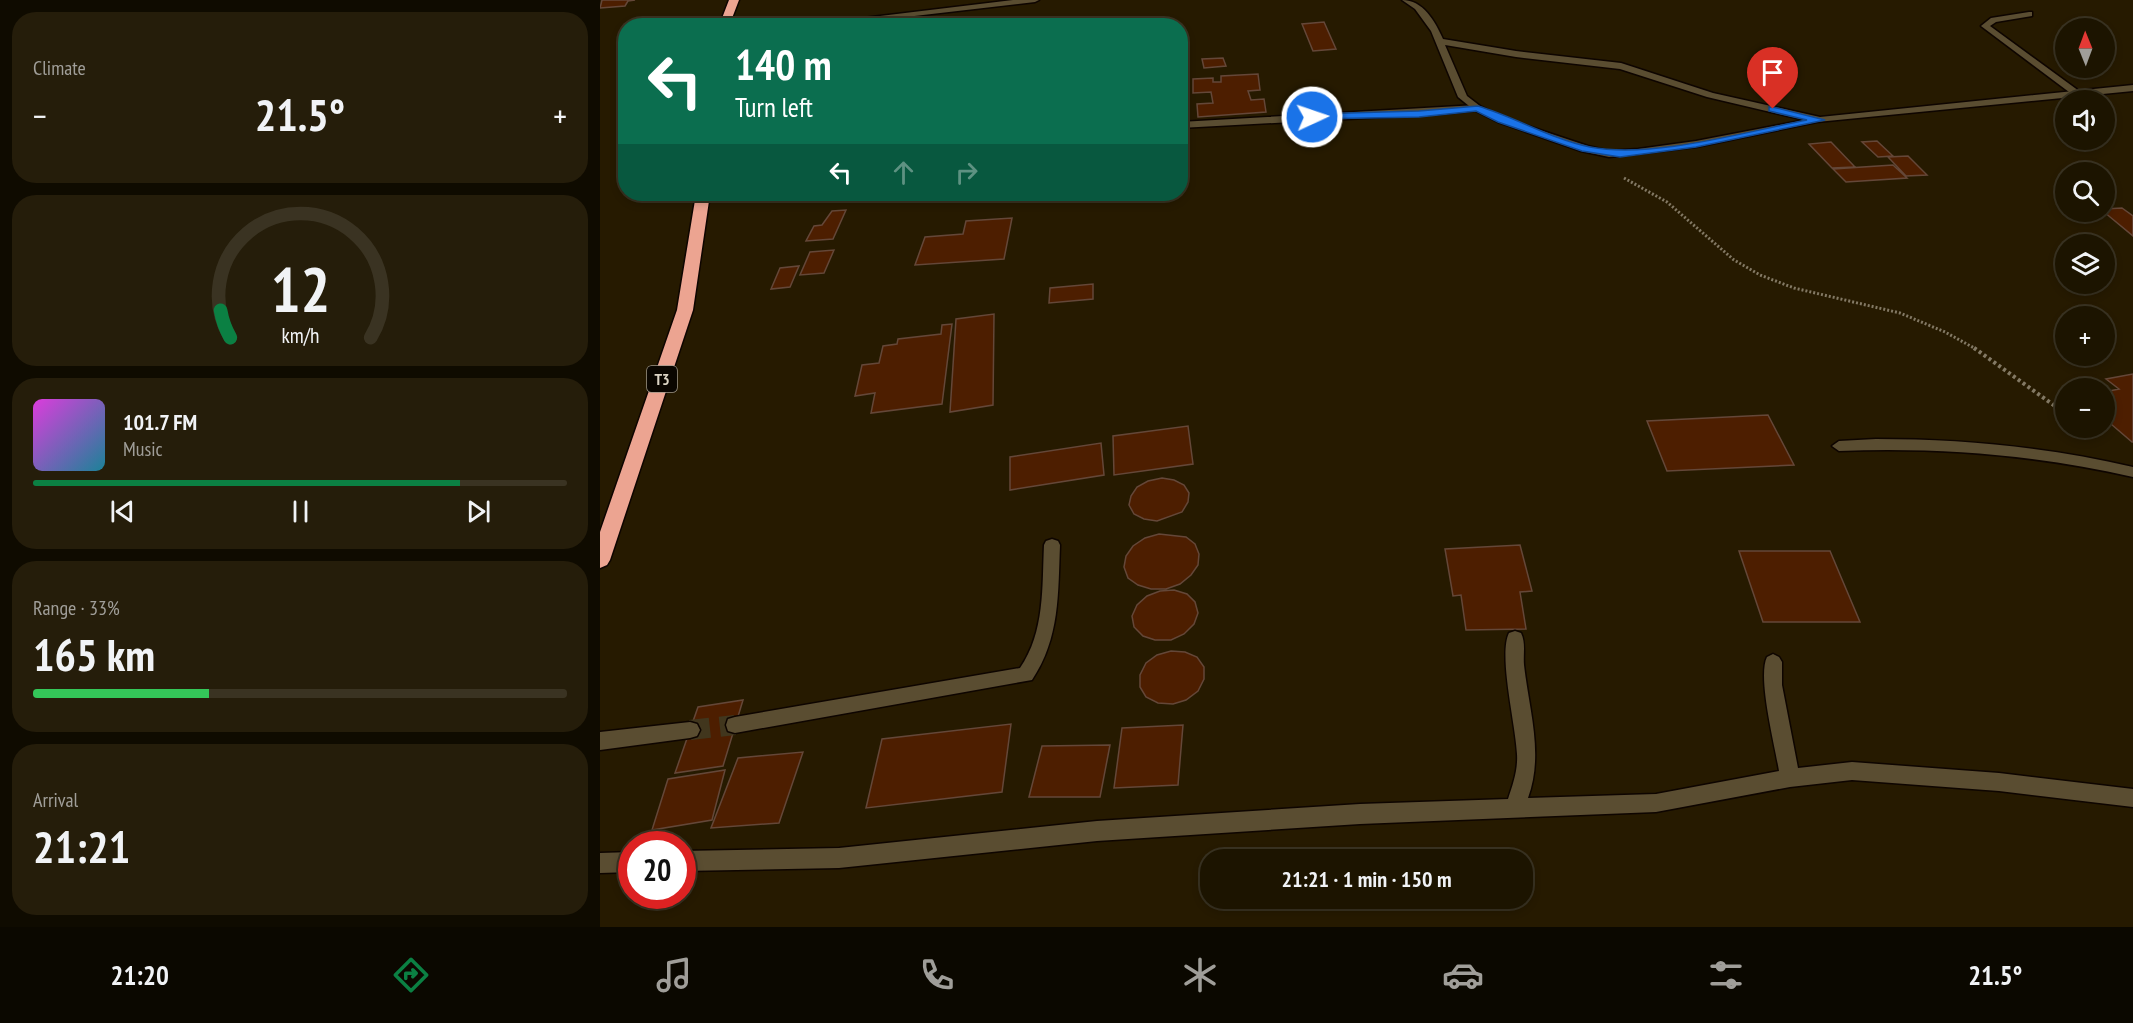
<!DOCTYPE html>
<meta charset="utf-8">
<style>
:root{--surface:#1c1400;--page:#251d0a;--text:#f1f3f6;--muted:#a09e99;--line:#3a3322;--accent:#0b8043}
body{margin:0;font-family:"PT Sans Narrow",sans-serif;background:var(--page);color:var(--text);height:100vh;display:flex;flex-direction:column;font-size:22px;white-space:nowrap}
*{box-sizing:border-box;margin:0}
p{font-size:20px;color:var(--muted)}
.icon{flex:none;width:33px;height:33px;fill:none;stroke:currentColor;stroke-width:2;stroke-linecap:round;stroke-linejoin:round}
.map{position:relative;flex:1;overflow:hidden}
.panel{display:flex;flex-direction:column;gap:12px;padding:12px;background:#0f0b00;width:600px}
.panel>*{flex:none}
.banner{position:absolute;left:18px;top:18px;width:570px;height:183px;border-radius:24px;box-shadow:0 3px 9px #0003,0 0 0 2px var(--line);background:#0b6e4f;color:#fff;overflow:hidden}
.needle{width:39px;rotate:359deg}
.buttons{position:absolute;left:1455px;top:18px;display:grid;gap:12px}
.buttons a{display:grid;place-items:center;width:60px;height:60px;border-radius:50%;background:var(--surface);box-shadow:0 3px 9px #0003,0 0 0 2px var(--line);font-size:30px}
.speed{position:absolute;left:18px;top:831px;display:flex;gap:12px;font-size:30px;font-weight:700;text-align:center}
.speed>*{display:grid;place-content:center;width:78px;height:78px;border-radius:50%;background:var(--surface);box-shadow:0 3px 9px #0003,0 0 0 2px var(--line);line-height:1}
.speed .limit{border:9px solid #d22;background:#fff;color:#111}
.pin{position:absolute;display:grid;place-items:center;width:51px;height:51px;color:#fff;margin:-62px -26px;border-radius:50% 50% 50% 0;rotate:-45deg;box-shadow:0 0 6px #0007}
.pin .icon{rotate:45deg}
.me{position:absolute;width:66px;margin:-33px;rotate:87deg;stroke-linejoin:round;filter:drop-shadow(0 0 4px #0008)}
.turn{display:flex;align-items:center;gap:21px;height:126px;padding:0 18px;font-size:27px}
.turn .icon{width:78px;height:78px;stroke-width:2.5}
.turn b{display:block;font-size:42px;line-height:51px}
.lanes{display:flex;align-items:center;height:57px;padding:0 18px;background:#0003;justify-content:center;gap:30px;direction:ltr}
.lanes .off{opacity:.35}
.big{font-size:45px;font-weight:700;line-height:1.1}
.panel .tile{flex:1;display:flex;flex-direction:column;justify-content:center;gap:9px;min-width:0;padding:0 21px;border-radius:24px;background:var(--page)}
.panel .dial{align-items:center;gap:0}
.dial svg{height:156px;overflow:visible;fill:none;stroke:var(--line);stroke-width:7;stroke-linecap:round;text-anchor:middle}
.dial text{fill:var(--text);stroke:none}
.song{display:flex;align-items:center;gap:18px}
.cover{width:72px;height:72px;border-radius:9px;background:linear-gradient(135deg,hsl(300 70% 55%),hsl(190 70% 35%))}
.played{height:6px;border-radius:3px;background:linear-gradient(90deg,var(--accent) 80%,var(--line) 80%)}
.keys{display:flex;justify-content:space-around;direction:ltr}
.heat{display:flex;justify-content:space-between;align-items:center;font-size:33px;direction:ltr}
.charge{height:9px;border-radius:4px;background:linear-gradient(90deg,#34c759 33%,var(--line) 0)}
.trip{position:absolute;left:600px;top:849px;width:333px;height:60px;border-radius:24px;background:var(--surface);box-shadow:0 3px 9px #0003,0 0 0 2px var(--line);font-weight:700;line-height:60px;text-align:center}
.menu{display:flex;height:96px;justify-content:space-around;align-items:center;background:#0b0800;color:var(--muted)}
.menu .icon{width:42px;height:42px}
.menu .active{color:var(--accent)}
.menu b{font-size:27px;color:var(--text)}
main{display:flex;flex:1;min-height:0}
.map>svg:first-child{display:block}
.building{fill:#4d1e00;stroke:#644738;stroke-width:1.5}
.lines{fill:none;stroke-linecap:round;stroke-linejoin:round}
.street-tunnel{stroke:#41361d;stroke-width:20;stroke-dasharray:20 10;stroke-linecap:butt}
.lane-casing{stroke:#0e0500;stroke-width:3}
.street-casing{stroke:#0e0500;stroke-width:3}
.highway-casing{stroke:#0e0500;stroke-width:3}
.path-far1{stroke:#837964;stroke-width:3;stroke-dasharray:2 2;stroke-linecap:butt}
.path{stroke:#837964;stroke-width:4;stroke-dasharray:3 3;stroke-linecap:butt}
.lane{fill:#5a4d31;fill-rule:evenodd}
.street{fill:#5a4d31;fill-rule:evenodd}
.highway{fill:#eca491;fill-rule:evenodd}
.route{fill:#1a73e8;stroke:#114b97;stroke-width:1.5}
.labels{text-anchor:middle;stroke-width:6;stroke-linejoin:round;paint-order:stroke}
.shield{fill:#0a0600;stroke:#9d9689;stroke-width:1.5}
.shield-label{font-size:16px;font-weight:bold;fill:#dcd4c4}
</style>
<main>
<section class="panel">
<div class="tile"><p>Climate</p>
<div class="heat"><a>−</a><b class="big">21.5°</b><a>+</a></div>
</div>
<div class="tile dial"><svg viewBox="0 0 100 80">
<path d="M14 69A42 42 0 1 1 86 69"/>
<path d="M14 69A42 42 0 0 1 9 55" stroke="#0b8043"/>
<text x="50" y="56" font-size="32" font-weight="700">12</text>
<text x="50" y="72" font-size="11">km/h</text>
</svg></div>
<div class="tile">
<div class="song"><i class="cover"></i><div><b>101.7 FM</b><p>Music</p></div></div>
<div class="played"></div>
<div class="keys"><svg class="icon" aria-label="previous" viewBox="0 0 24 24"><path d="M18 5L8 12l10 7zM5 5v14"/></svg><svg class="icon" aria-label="pause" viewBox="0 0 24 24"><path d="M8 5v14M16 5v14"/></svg><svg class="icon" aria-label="next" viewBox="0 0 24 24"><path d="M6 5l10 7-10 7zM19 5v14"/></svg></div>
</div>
<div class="tile"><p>Range · 33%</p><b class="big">165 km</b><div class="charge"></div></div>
<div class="tile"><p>Arrival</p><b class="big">21:21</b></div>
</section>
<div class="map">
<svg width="1533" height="927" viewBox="0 0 1533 927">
<rect width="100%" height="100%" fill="#261a00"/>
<path class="building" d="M 2,0 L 35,0 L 28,1 L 25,6 L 0,8 Z
M 724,22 L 736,49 L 713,51 L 702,24 Z
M 623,58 L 626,66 L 604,68 L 602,59 Z
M 658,74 L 660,90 L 648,91 L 651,100 L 664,99 L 666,112 L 598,117 L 597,104 L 613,103 L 611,92 L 593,93 L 593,79 L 613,78 L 613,82 L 621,82 L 621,76 Z
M 1277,141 L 1293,156 L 1278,157 L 1262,142 Z
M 1231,142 L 1255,167 L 1232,168 L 1209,144 Z
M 1308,156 L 1327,175 L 1306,176 L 1288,157 Z
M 1293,165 L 1307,178 L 1246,182 L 1233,169 Z
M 1522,208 L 1533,216 L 1533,236 L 1504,212 L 1504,209 Z
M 246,210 L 233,239 L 206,241 L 214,226 L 222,225 L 232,211 Z
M 412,218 L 404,259 L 315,265 L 325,237 L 363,234 L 366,221 Z
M 234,250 L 224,273 L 200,275 L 210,252 Z
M 199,266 L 190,287 L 171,289 L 180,268 Z
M 493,284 L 493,299 L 449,303 L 450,288 Z
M 394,314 L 393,405 L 350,412 L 356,319 Z
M 352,324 L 342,404 L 271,413 L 275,393 L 255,396 L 262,365 L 279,363 L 283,346 L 297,344 L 298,339 L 341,334 L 342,325 Z
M 1533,374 L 1533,442 L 1532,442 L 1504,418 L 1504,392 L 1519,389 L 1506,379 Z
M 1168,415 L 1194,465 L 1067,471 L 1047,421 Z
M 588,426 L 593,464 L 514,475 L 513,436 Z
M 501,443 L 504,475 L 410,490 L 410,457 Z
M 562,478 L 574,480 L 584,485 L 589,493 L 588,502 L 582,512 L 557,521 L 544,519 L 534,514 L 529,505 L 531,496 L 537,487 L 548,481 Z
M 559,534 L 586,537 L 595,544 L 599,554 L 598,565 L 591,575 L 580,584 L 566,589 L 551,589 L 538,585 L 528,578 L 524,567 L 526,556 L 533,546 L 545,538 Z
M 920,545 L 932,591 L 920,592 L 926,629 L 866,630 L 861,595 L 853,596 L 845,549 Z
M 1139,551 L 1230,551 L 1260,622 L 1163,622 Z
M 574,590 L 587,594 L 595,602 L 598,613 L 594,624 L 584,634 L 571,640 L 555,640 L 543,636 L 534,627 L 532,616 L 537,605 L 547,596 L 560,591 Z
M 571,651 L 585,652 L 597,657 L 604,667 L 604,679 L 598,691 L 586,700 L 573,704 L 558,703 L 546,697 L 540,687 L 540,675 L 546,663 L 557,655 Z
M 143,700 L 123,766 L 75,773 L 98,707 Z
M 411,724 L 402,792 L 266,808 L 282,739 Z
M 583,725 L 578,785 L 514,788 L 522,728 Z
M 510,745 L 500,797 L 429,797 L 442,746 Z
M 203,752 L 179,823 L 111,828 L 138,758 Z
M 125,770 L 112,820 L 52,830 L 68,779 Z"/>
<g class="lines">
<path class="street-tunnel" d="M 90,730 L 135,725"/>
<g class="lane-casing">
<path id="lane" d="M 1429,12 L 1432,12 L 1432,16 L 1396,22 L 1390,26 L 1479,91 L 1479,95 L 1473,95 L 1381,26 L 1391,18 Z
M 877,105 L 882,108 L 880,110 L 840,114 L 580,128 L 580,122 Z"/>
</g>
<g class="street-casing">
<path id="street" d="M 413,0 L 439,0 L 435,2 L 228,26 L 197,26 Z
M 802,0 C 823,0 835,21 843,39 L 916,51 L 1021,63 L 1113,93 L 1220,117 L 1533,85 L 1533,91 L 1217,122 L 1096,147 L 1009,157 L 981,151 L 898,122 L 874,110 L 858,97 L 831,31 L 815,9 ZM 845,45 L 916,57 L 1020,69 L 1107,97 L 1205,120 L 1096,141 L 1038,149 L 1009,151 L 988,146 L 904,118 L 880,106 L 867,96 Z
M 1276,439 C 1363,439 1448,447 1533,467 L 1533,477 C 1436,455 1339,447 1239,451 L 1232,446 L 1239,441 Z
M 452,539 L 458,541 L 460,545 C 458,594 460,638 432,680 L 135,733 L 128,731 L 126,725 L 128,719 L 135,717 L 420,668 C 445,632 442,587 444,545 L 446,541 Z
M 915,631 L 921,633 C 926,643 923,654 924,665 C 929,710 944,754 928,798 L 1056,794 L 1179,771 C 1175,746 1157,677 1167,657 L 1173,654 L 1179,657 L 1182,662 L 1182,685 L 1198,768 L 1252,762 L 1399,773 L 1533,789 L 1533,807 L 1399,791 L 1252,780 L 1190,787 L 1056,812 L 760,824 L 497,841 L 239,868 L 82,871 L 82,851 L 239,848 L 497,821 L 760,804 L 908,799 C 913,784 918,770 917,754 C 916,726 898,655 909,633 Z
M 90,722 L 97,724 L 100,730 L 97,736 L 90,738 L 0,750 L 0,732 Z
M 32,852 L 32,872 L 0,873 L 0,853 Z"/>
</g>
<g class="highway-casing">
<path id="highway" d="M 129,0 L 139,0 L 129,26 L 119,26 Z
M 96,194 L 110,194 L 93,310 L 10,560 L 7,565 L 0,568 L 0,532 L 77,310 Z"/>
</g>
<path class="path-far1" d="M 1024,178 L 1067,202 L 1134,260 L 1160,275 L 1194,288 L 1300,313 L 1345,332 L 1376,349"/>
<path class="path" d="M 1374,348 L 1466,414
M 1481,428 L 1490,435"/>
<use href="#lane" class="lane"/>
<use href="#street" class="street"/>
<use href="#highway" class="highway"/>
</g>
<path class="route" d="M 878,106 C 915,117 951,139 990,147 C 1053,159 1144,132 1207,120 L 1169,111 L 1169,107 L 1173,107 L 1225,120 L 1096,147 L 1020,157 L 982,151 L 898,122 L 876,111 L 819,117 L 712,119 L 707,117 L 712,114 L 819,111 Z"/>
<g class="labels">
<rect class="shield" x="47" y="366" width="30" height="26" rx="4.5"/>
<g class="shield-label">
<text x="62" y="385">T3</text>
</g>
</g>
</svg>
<div class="buttons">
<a><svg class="needle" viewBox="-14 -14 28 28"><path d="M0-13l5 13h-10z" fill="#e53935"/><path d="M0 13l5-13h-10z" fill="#a09e99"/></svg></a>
<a><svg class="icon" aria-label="sound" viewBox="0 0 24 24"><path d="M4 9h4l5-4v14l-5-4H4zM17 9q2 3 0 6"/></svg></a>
<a><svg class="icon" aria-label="search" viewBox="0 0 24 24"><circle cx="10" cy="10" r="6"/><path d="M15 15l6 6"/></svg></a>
<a><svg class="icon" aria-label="layers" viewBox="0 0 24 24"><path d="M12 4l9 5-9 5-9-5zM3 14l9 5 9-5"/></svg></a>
<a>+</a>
<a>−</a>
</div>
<div class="speed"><div class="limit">20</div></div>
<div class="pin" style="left:1173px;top:109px;background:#d93025"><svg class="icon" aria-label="arrive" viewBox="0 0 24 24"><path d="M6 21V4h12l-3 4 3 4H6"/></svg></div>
<svg class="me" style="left:712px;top:117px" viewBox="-20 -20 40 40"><circle r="17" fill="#1a73e8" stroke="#fff" stroke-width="3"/><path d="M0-11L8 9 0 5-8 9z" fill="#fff"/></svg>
<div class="trip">21:21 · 1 min · 150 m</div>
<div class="banner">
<div class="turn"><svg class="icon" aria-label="left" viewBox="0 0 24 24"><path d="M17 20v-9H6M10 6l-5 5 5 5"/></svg><div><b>140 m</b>Turn left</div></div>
<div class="lanes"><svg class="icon" aria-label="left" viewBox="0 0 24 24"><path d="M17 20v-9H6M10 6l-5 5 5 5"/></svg><svg class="icon off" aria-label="ahead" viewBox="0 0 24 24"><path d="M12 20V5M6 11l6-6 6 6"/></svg><svg class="icon off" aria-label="right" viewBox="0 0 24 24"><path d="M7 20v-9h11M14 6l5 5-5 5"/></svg></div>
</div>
</div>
</main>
<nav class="menu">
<b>21:20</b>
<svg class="icon active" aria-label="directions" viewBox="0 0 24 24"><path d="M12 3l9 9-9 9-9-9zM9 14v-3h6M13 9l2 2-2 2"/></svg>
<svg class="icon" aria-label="music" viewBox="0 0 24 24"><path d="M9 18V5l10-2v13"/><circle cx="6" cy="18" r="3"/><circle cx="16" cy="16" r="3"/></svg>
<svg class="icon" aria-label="phone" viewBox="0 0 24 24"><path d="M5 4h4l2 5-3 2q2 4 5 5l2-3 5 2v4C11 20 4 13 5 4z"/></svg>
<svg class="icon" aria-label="climate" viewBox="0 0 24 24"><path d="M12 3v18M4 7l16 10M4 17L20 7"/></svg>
<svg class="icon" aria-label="car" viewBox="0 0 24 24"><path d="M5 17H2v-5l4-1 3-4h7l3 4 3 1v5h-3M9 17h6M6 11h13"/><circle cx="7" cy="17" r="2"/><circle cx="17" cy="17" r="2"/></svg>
<svg class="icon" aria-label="filters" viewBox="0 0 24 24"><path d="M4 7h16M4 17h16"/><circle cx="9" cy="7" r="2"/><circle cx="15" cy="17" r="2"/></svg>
<b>21.5°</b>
</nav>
